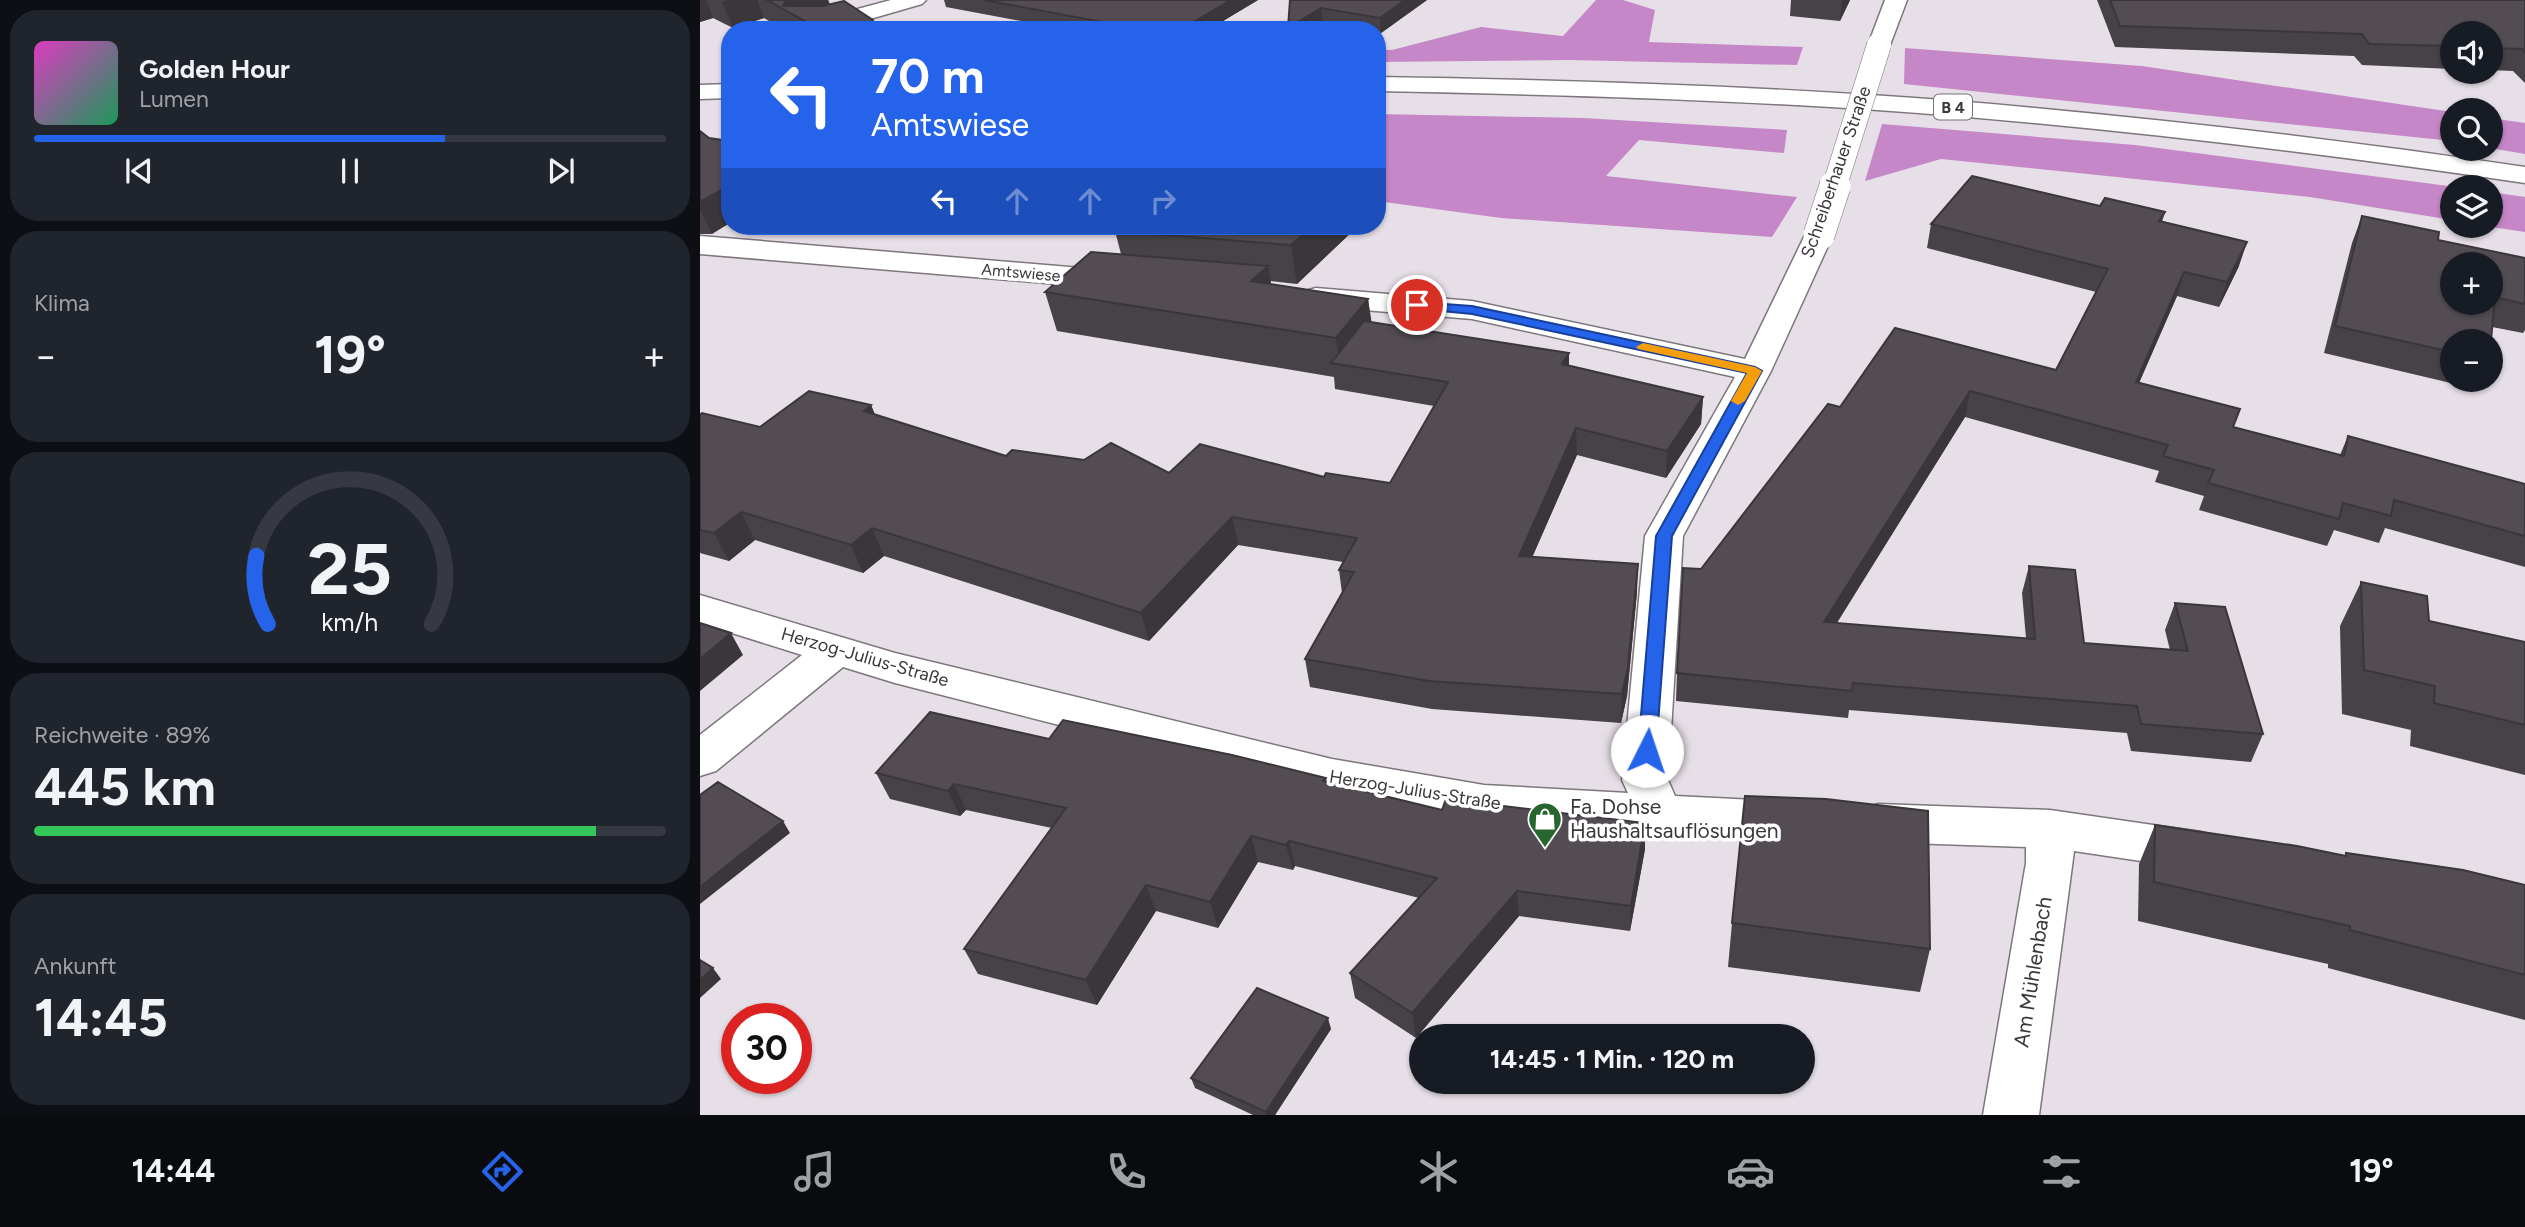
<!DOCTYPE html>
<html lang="de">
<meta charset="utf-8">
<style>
:root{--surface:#171b24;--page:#20242c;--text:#f1f3f6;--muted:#9ea1a6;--line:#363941;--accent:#2563eb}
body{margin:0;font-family:Figtree,sans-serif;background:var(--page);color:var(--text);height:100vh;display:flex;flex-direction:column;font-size:26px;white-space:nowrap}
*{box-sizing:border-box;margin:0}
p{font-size:23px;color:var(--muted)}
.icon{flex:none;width:38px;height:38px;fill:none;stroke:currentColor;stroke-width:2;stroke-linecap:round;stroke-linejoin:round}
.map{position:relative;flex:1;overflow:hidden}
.sheet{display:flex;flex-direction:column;gap:10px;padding:10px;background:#0d0f14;width:700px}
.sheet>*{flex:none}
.guide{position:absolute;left:21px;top:21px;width:665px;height:214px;border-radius:28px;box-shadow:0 2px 5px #0004;background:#2563eb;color:#fff;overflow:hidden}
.buttons{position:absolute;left:1740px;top:21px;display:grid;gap:14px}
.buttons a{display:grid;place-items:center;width:63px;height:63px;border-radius:50%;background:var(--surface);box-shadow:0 2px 5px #0004;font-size:35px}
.speed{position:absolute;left:21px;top:1003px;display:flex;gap:14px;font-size:35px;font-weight:700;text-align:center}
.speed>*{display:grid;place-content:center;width:91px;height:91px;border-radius:50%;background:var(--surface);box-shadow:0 2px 5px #0004;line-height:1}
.speed .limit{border:10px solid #d22;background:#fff;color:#111}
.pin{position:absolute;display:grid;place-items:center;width:60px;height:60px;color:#fff;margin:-30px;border:4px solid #fff;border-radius:50%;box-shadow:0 2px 7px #0007}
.me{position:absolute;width:77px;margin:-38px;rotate:4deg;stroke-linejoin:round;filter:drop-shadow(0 0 5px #0008)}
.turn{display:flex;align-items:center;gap:24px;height:147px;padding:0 35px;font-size:32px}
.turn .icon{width:91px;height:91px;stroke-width:2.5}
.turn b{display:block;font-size:49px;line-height:60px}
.lanes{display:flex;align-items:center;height:66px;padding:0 35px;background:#0003;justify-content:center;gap:35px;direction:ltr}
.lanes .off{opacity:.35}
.big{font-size:52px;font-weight:700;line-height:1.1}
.sheet .widget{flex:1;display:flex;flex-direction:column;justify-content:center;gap:10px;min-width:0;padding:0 24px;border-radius:28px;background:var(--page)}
.sheet .dial{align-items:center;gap:0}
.dial svg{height:182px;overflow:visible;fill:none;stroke:var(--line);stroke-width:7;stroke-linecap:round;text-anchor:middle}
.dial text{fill:var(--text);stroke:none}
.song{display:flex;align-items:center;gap:21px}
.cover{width:84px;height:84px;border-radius:10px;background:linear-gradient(135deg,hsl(310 70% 55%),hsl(150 70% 35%))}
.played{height:7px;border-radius:4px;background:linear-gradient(90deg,var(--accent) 65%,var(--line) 65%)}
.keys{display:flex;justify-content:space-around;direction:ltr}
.heat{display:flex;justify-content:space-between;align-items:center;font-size:38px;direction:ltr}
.charge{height:10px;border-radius:5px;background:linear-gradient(90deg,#34c759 89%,var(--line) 0)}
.trip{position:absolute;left:709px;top:1024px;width:406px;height:70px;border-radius:35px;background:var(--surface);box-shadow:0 2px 5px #0004;font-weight:700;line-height:70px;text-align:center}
.tabs{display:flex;height:112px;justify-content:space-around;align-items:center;background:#090b0e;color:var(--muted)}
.tabs .icon{width:49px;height:49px}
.tabs .on{color:var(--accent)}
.tabs b{font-size:32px;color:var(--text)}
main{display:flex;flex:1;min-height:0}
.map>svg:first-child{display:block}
.forest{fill:#c687c8}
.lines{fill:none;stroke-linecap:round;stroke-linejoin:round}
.minor-casing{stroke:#7d767d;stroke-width:3}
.trunk-casing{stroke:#7d767d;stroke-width:3}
.minor{fill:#fff;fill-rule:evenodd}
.trunk{fill:#fff;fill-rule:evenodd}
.minor-bridge-far1-casing{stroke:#7d767d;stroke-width:25;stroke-linecap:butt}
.minor-bridge-casing{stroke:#7d767d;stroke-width:32;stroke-linecap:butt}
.minor-bridge-far1{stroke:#fff;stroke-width:24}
.minor-bridge{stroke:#fff;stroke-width:31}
.wall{fill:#474247}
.shaded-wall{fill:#3a363a}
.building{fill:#534d53;stroke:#3a363a;stroke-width:2;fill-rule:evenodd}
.route{fill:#2563eb;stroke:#184099;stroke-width:2}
.slow{fill:#f59e0b}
.labels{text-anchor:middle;stroke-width:7;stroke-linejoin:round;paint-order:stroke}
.shield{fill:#fff;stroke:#757375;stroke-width:2}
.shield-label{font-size:16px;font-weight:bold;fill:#3a373a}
.far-street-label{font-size:16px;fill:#3a373a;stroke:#fff}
.street-label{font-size:18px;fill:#3a373a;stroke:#fff}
.near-poi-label{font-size:21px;fill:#3a373a;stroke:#fff;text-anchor:start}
.near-street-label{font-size:21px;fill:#3a373a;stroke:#fff}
</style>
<main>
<section class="sheet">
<div class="widget">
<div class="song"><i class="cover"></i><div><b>Golden Hour</b><p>Lumen</p></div></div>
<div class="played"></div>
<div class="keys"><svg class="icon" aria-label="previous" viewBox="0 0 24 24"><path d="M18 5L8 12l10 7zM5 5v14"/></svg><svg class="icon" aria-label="pause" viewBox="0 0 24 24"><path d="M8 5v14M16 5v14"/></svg><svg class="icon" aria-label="next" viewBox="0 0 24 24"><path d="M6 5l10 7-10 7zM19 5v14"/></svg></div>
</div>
<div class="widget"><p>Klima</p>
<div class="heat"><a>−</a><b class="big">19°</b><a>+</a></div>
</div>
<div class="widget dial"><svg viewBox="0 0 100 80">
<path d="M14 69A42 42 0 1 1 86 69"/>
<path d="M14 69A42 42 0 0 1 9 39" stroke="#2563eb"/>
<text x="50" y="56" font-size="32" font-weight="700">25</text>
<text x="50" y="72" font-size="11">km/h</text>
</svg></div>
<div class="widget"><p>Reichweite · 89%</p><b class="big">445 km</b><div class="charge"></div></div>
<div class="widget"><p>Ankunft</p><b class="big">14:45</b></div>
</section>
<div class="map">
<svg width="1825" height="1115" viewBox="0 0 1825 1115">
<rect width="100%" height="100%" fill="#e7dfe7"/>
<path class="forest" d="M 896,0 L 923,0 L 955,10 L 949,42 L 1103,47 L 1097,65 L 870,60 L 677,62 L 677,50 L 692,50 L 781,27 L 863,36 Z
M 1205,48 L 1442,66 L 1752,112 L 1752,141 L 1204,84 Z
M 677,114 L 883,118 L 1087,130 L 1084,153 L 939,140 L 906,176 L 1097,197 L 1072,237 L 801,218 L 677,201 Z
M 1790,118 L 1825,123 L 1825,154 L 1790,148 Z
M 1182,124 L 1435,145 L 1756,187 L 1752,187 L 1752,220 L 1610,197 L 1241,159 L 1165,181 Z
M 1790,192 L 1825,197 L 1825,232 L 1785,226 L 1790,226 Z"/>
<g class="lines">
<g class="minor-casing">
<path id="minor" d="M 191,0 L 226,0 L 222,4 L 132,30 L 95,30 L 98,25 Z
M 1185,0 L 1207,0 L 1190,45 L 1187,50 L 1171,50 L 1168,45 Z
M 1119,226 L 1129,229 L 1133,235 L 1071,371 L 983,536 L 968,780 L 975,796 L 1093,802 L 1110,808 L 1116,821 L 1110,834 L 1093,840 L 784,821 L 632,795 L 195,683 L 143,667 L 16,771 L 0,776 L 0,735 L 102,655 L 0,623 L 0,595 L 195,653 L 632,759 L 784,785 L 928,793 L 922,780 L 945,536 L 1035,377 L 772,319 L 616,306 L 605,303 L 601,297 L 605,291 L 616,288 L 772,301 L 1045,359 L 1105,235 L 1109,229 Z
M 0,236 L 417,271 L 428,274 L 432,280 L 428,286 L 417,289 L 0,254 Z
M 1178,804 L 1350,810 L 1501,832 L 1518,837 L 1525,851 L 1518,865 L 1501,870 L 1374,851 L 1339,1115 L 1283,1115 L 1326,863 L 1326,847 L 1178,842 L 1161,836 L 1155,823 L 1161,810 Z"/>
</g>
<g class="trunk-casing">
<path id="trunk" d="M 677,77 C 870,80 1063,86 1256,101 C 1446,117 1636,139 1825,167 L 1825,183 C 1636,155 1446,132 1256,116 C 1063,100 870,95 677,91 Z
M 30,84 L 30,98 L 0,99 L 0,85 Z"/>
</g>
<use href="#minor" class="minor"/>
<use href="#trunk" class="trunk"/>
<g class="minor-bridge-far1-casing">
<path id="minor-bridge-far1" d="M 1134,188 L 1179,45"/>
</g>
<g class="minor-bridge-casing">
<path id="minor-bridge" d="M 1119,235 L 1135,186"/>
</g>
<use href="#minor-bridge-far1" class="minor-bridge-far1"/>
<use href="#minor-bridge" class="minor-bridge"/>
</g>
<path class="wall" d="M 0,0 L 128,0 L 130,4 L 177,30 L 84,30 L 64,18 L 33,28 L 13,18 L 0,22 Z
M 244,0 L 558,0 L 508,30 L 369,30 L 246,7 Z
M 590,0 L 727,0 L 681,33 L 677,32 L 677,30 L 664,30 L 623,23 Z
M 1091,0 L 1150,0 L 1140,21 L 1090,16 Z
M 1397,0 L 1825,0 L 1825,83 L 1813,71 L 1790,70 L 1790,33 L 1752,33 L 1752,69 L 1662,65 L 1654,56 L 1415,47 Z
M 0,131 L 12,234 L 0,234 Z
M 1400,206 L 1465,212 L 1462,222 L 1539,266 L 1519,307 L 1477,296 L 1439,383 L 1534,428 L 1640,455 L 1648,436 L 1825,484 L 1825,567 L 1685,528 L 1679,543 L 1634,530 L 1627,546 L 1499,510 L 1504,496 L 1455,482 L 1459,471 L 1265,417 L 1137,623 L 1326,638 L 1322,593 L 1329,566 L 1384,643 L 1470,650 L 1465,630 L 1475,603 L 1563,734 L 1551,762 L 1431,751 L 1427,733 L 1149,710 L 1148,718 L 976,701 L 977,673 L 1001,569 L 1140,407 L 1356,370 L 1396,292 L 1227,248 L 1231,224 Z
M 1662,216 L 1738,240 L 1825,258 L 1825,330 L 1823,333 L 1792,327 L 1752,341 L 1752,380 L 1780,380 L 1776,389 L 1624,353 L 1652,243 Z
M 658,226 L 597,284 L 570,281 L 571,284 L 668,299 L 671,322 L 869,353 L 869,366 L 1003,397 L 1001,424 L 966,478 L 877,455 L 832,557 L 937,592 L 927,696 L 921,723 L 732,709 L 610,687 L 605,659 L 642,593 L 639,570 L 643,562 L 538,545 L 449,641 L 184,556 L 163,573 L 55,540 L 29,561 L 0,553 L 0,415 L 60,427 L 171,405 L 175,415 L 306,456 L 469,473 L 624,477 L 690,483 L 734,406 L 635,389 L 634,377 L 357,331 L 345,292 L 421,254 L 415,231 Z
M 1661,582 L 1729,621 L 1825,642 L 1825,775 L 1710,746 L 1711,730 L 1642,714 L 1640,626 Z
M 349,739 L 626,778 L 627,782 L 742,810 L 945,849 L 930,931 L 819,916 L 716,1038 L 655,998 L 650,973 L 719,898 L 595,866 L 593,870 L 558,862 L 518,928 L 456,911 L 397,1005 L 278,974 L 264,949 L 352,828 L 266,810 L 260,816 L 190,799 L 176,773 Z
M 1455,825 L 1644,856 L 1646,853 L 1825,885 L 1825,1020 L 1628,968 L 1628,964 L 1438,921 L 1439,864 Z
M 1032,923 L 1230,949 L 1220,992 L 1028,967 Z
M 631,1029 L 575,1115 L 553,1115 L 495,1088 L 491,1078 Z"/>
<path class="shaded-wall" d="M 0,0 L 6,0 L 13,18 L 0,22 Z
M 28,0 L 57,0 L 64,18 L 33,28 L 22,2 Z
M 86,0 L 128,0 L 133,13 L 83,6 Z
M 531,0 L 558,0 L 508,30 L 480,30 Z
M 705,0 L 727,0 L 681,33 L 680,18 Z
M 1142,0 L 1150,0 L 1140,21 Z
M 621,8 L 623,23 L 612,30 L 588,30 L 588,28 Z
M 173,20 L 177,30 L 167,30 Z
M 30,185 L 30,223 L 12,234 L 0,209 L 0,202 Z
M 612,226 L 658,226 L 597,284 L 591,245 Z
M 1547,242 L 1539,266 L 1519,307 L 1527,282 Z
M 568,266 L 575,305 L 551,281 Z
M 1484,272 L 1477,296 L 1428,408 L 1436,382 Z
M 668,299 L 674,338 L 640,364 L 636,338 Z
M 869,353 L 869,379 L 862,364 Z
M 1270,391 L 1265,417 L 1120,649 L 1124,622 Z
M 1003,397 L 1001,424 L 966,478 L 967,451 Z
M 171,405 L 182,432 L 164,411 Z
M 876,428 L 877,455 L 821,583 L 819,556 Z
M 41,512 L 55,540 L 29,561 L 14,533 Z
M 532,517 L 538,545 L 449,641 L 441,613 Z
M 172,528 L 184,556 L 163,573 L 151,545 Z
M 938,564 L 937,592 L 927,696 L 921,723 L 922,694 Z
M 31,633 L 43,655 L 0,691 L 0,659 Z
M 254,784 L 266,810 L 260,816 L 248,791 Z
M 83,821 L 90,833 L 0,904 L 0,887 Z
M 945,823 L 945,849 L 930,931 L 931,906 Z
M 551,836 L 558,862 L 518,928 L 510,902 Z
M 589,841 L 595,866 L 593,870 L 586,845 Z
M 446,885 L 456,911 L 397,1005 L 386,980 Z
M 817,891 L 819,916 L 716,1038 L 712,1013 Z
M 13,968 L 21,979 L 0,998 L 0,980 Z
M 628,1018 L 631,1029 L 575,1115 L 567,1115 L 566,1112 Z"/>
<path class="building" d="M 67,0 L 86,0 L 83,6 L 123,6 L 144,1 L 173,20 L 167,30 L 121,30 Z
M 284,0 L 531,0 L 480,30 L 446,30 Z
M 590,0 L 705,0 L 680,18 L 621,8 L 588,28 Z
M 1410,0 L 1825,0 L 1825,52 L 1822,49 L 1790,48 L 1790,33 L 1752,33 L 1752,46 L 1669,44 L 1662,34 L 1420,26 Z
M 0,131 L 9,138 L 30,141 L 30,185 L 0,202 Z
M 1272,176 L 1400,206 L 1405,198 L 1465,212 L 1459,221 L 1547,242 L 1527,282 L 1484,272 L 1436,382 L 1540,409 L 1533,427 L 1644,456 L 1648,436 L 1825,484 L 1825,536 L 1694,500 L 1691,516 L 1643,503 L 1639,519 L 1508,483 L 1514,470 L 1463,456 L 1468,445 L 1270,391 L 1124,622 L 1335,639 L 1329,566 L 1375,570 L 1384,643 L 1488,651 L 1475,603 L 1525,607 L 1563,734 L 1441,724 L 1437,706 L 1153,683 L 1152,691 L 977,673 L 983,568 L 1001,569 L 1128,404 L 1140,407 L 1195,328 L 1356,370 L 1408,269 L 1231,224 Z
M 1662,216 L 1739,232 L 1738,240 L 1825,258 L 1825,304 L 1795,297 L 1790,351 L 1790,341 L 1752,341 L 1752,352 L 1635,326 ZM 1752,264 L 1790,264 L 1790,303 L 1752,303 Z
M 421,226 L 612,226 L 591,245 L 415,231 Z
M 391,252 L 568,266 L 551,281 L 668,299 L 636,338 L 345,292 Z
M 664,321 L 869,353 L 862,364 L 1003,397 L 967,451 L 876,428 L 819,556 L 938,564 L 928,667 L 922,694 L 729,681 L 605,659 L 654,572 L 639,570 L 657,538 L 532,517 L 441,613 L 172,528 L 151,545 L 41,512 L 14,533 L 0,530 L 0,415 L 2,413 L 60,427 L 109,391 L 171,405 L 164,411 L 306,456 L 312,450 L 384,460 L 411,443 L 469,473 L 500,444 L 624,477 L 626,473 L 690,483 L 748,382 L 631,363 Z
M 1661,582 L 1727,596 L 1729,621 L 1825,642 L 1825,725 L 1734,703 L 1735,686 L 1664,670 Z
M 0,623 L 31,633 L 0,659 Z
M 230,712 L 349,739 L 363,720 L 532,755 L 626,778 L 623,781 L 742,810 L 746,799 L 945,823 L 931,906 L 817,891 L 712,1013 L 650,973 L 737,878 L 589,841 L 586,845 L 551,836 L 510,902 L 446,885 L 386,980 L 264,949 L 366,808 L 254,784 L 248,791 L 176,773 Z
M 18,782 L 83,821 L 0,887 L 0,795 Z
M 1045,796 L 1126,799 L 1228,811 L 1230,949 L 1032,923 Z
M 1455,825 L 1597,846 L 1646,856 L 1646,853 L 1763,870 L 1825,885 L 1825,975 L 1650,930 L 1650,926 L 1454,882 Z
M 0,960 L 13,968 L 0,980 Z
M 557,988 L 628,1018 L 566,1112 L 491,1078 Z"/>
<path class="route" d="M 717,302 L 772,306 L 1055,367 L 1062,371 L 972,536 L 956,751 L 953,756 L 940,756 L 938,751 L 956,536 L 1047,373 L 772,314 L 712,308 L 712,303 Z"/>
<path class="slow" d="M 943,343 L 1055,367 L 1062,371 L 1045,401 L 1038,405 L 1031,401 L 1047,373 L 938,349 L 936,347 Z"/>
<defs>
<g id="shop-pin" transform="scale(1.75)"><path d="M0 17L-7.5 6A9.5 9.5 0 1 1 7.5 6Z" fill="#28662f" stroke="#fff"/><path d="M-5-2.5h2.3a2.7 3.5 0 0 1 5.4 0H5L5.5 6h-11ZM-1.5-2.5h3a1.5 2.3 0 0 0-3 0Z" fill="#fff"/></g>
</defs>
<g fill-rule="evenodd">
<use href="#shop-pin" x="845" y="819"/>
</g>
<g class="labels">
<rect class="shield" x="1234" y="94.5" width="38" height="25" rx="5"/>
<g class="shield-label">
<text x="1253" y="113">B 4</text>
</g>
<g class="far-street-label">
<text transform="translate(321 272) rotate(5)" y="6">Amtswiese</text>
</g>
<g class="street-label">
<text transform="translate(1136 172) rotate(-71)" y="6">Schreiberhauer Straße</text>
<text transform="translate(165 657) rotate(16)" y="6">Herzog-Julius-Straße</text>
<text transform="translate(715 790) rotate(9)" y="6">Herzog-Julius-Straße</text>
</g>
<g class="near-poi-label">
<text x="870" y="814">Fa. Dohse<tspan x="870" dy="24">Haushaltsauflösungen</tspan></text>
</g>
<g class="near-street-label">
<text transform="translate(1333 972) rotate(-81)" y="7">Am Mühlenbach</text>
</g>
</g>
</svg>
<div class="buttons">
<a><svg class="icon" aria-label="sound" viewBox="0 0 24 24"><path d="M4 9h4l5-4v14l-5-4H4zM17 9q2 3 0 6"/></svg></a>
<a><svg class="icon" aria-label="search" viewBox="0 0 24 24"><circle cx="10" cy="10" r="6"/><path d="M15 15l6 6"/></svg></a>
<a><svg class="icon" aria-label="layers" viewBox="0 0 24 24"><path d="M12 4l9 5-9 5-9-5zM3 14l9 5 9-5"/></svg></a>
<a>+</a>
<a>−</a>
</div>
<div class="speed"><div class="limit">30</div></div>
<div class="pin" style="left:717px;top:305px;background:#d93025"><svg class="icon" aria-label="arrive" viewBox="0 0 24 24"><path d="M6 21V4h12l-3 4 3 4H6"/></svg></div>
<svg class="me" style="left:947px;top:751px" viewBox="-20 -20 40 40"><circle r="19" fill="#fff"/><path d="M0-13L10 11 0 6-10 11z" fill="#2563eb"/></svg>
<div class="trip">14:45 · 1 Min. · 120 m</div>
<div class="guide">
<div class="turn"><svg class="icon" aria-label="left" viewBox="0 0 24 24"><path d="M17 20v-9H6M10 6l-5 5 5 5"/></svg><div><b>70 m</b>Amtswiese</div></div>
<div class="lanes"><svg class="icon" aria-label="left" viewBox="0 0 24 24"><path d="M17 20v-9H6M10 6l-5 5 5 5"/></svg><svg class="icon off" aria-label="ahead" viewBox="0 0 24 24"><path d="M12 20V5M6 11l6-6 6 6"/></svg><svg class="icon off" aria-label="ahead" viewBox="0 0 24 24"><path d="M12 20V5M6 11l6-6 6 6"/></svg><svg class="icon off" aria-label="right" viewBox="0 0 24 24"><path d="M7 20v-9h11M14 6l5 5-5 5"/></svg></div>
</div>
</div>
</main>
<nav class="tabs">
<b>14:44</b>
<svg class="icon on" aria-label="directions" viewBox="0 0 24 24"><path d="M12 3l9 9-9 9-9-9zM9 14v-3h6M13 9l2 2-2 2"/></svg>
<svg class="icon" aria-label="music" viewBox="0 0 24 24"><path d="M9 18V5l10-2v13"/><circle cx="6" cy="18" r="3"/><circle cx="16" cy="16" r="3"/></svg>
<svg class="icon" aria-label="phone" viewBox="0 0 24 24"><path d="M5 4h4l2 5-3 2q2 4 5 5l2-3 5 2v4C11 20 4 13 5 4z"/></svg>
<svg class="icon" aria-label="climate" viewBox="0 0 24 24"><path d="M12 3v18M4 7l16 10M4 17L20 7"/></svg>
<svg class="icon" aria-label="car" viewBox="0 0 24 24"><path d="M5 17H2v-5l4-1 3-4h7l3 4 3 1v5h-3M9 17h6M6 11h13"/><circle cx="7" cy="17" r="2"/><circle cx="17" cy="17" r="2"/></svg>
<svg class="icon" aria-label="filters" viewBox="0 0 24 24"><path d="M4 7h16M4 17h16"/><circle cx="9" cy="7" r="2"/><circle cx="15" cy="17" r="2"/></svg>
<b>19°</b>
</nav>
